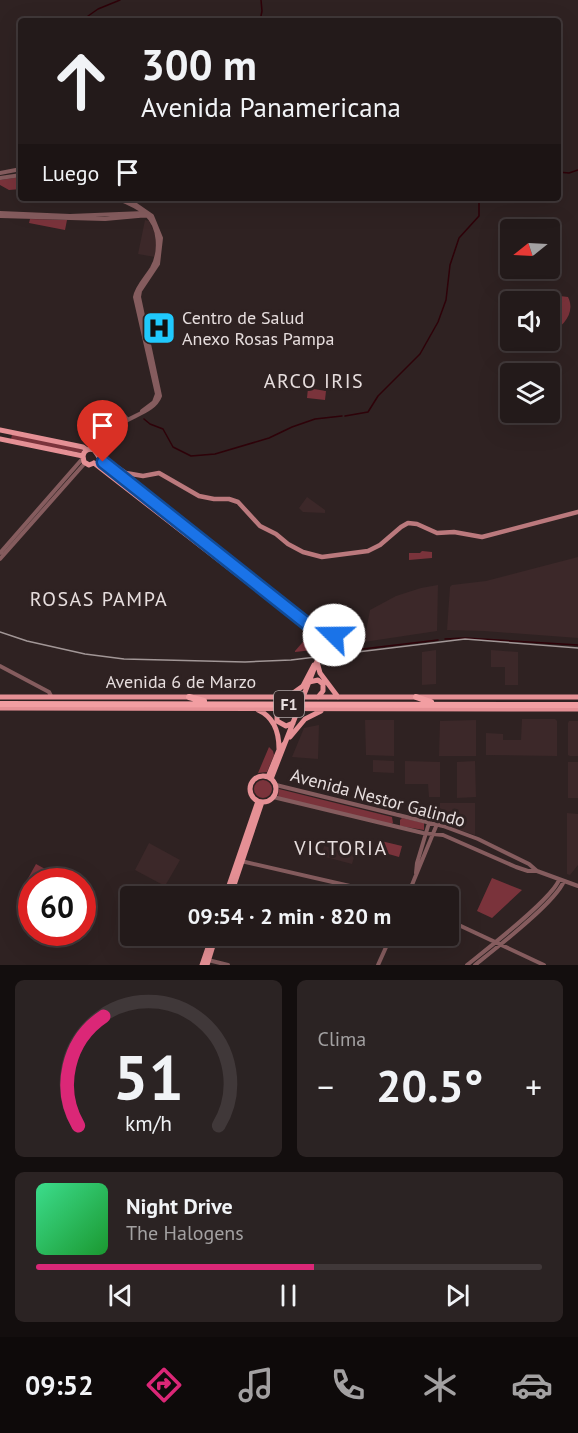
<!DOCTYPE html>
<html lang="es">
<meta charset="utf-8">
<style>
:root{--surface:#231a1a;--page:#2b2323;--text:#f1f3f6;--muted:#a3a1a2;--line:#403839;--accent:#db2777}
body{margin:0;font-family:"PT Sans",sans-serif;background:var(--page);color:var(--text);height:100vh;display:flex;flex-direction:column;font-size:22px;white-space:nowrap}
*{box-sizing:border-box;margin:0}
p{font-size:20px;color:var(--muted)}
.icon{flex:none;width:33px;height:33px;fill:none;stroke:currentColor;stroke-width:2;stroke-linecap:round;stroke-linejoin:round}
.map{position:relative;height:965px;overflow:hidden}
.sheet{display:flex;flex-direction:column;gap:15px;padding:15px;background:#130e0e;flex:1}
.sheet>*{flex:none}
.banner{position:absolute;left:18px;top:18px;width:543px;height:183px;border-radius:6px;box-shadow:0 6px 24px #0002,0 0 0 2px var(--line);background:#231a1a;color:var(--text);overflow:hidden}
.needle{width:39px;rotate:252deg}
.buttons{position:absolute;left:500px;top:219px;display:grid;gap:12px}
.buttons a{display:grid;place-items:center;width:60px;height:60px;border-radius:6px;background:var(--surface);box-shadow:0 6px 24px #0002,0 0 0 2px var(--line);font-size:30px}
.speed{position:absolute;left:18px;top:868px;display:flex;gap:12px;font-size:30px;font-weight:700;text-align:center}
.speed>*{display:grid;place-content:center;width:78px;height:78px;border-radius:50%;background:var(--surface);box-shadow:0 6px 24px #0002,0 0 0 2px var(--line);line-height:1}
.speed .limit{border:9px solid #d22;background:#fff;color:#111}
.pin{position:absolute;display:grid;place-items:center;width:51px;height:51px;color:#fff;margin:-62px -26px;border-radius:50% 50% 50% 0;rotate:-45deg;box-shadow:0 0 6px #0007}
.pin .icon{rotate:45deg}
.me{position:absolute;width:66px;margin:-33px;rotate:292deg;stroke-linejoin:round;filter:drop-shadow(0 0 4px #0008)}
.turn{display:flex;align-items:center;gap:21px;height:126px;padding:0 24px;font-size:27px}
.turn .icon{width:78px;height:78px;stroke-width:2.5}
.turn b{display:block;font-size:42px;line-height:51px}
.then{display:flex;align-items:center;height:57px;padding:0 24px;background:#0003;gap:12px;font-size:22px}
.big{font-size:45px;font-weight:700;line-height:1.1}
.sheet .tile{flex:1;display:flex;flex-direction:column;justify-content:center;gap:9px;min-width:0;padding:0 21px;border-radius:9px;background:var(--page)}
.sheet .dial{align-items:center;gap:0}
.dial svg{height:156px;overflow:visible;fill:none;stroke:var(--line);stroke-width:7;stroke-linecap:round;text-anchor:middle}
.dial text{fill:var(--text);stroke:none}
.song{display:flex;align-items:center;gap:18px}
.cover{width:72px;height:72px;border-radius:9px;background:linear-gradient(135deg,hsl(150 70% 55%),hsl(130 70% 35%))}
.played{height:6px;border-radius:3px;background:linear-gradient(90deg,var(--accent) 55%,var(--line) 55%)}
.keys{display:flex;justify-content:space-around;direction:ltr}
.heat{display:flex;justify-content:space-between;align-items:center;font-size:33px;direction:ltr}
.sheet .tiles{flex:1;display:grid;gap:15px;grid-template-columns:1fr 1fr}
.tile:last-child{grid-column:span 2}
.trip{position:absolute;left:120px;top:886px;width:339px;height:60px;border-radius:6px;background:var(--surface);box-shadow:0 6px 24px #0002,0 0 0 2px var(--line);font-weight:700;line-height:60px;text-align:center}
.tabs{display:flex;height:96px;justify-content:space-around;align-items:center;background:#0e0a0a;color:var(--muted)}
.tabs .icon{width:42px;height:42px}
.tabs .active{color:var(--accent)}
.tabs b{font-size:27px;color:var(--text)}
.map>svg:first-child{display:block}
.built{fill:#3c2829}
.green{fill:#7a333b}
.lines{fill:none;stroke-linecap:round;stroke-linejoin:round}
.stream{stroke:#2e0209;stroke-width:1.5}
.tertiary{stroke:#855c5e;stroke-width:4}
.secondary{stroke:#bb797d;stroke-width:4.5}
.primary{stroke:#e59095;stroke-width:5}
.trunk{stroke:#f29ea2;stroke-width:6}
.rail{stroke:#a29797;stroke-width:1.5}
.route-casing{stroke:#114b97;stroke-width:15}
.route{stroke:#1a73e8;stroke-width:10}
.labels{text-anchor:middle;stroke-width:6;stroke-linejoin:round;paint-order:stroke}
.shield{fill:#2f2222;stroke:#b0a6a6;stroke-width:1.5}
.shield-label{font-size:16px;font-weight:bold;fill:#e7dede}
.poi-label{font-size:18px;fill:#e7dede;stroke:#2f2222;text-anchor:start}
.street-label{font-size:18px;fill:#e7dede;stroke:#2f2222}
.neighbourhood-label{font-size:20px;letter-spacing:1.5px;fill:#e7dede;stroke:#2f2222}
</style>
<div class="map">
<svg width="578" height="965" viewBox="0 0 578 965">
<rect width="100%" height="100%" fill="#2f2222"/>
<path class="built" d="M 145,220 L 149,221 L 155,234 L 157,246 L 155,257 L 138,254 Z
M 307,497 L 325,510 L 325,513 L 303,512 L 299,508 Z
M 578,557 L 578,638 L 484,631 L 447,630 L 450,587 L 452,585 L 486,581 Z
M 438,585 L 437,631 L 364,642 L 370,610 L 396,596 L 421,588 Z
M 436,650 L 436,684 L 422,685 L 422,652 Z
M 491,650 L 518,652 L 518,685 L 505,685 L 505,667 L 491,667 Z
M 522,719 L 555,719 L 557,721 L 557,756 L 486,755 L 486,733 L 503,734 L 503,740 L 521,740 Z
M 365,720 L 394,720 L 394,756 L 366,755 Z
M 476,720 L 476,756 L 439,756 L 440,721 Z
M 569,721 L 578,721 L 578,756 L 570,756 L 568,755 L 568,723 Z
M 319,725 L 318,759 L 292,757 L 304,728 Z
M 373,760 L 394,761 L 394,773 L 373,772 Z
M 405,761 L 440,762 L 440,797 L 429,797 L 428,784 L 405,784 Z
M 475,761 L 476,797 L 457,798 L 457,762 Z
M 568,762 L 578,762 L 578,798 L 568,798 Z
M 440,803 L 475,803 L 475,835 L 439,823 Z
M 567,813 L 578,814 L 578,865 L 570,875 L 567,874 Z
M 149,843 L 180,860 L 165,886 L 135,870 Z
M 324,846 L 355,854 L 352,864 L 322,856 Z"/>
<path class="green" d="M 21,177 L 21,189 L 9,190 L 0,185 L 0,180 Z
M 30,219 L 67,220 L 65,230 L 29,223 Z
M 560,296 L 568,297 C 576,313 563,327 549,334 L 549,302 L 547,301 Z
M 308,388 L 326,391 L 325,400 L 307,398 Z
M 12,434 L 82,449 L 82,453 L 11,440 Z
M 422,551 L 432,552 L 432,558 L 409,560 L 409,553 L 420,553 Z
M315 639a9 9 0 1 1 18 0a9 9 0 1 1-18 0Z
M 309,635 L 313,650 L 295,652 L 295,651 Z
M 269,747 L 273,751 L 274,755 L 267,772 L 258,773 Z
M254 789a9 9 0 1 1 18 0a9 9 0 1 1-18 0Z
M 279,789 L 392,817 L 393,823 L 391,824 L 278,797 Z
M 402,818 L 424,823 L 424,830 L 400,826 L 400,820 Z
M 381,841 L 402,846 L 399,857 L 378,851 Z
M 36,864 L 56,875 L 51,882 L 32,882 L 31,897 L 26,896 L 21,891 Z
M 492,878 L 522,890 L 492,918 L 477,911 Z"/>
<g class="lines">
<path class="stream" d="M 81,21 L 98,9 L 120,0
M 260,21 L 262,11 L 261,0
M 558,172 L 569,173 L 578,170
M 345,416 L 368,412 L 378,396 L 420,354 L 438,322 L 446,300 L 450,265 L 459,238 L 479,216 L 479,198
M 144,419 L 150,424 L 163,429 L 173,447 L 191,456 L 215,454 L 269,438 L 292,427 L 315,419 L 342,416
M 445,639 L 465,638 L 578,645
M 329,653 L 438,640"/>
<path class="tertiary" d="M 0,173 L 21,169
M 0,178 L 21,175
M 116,198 C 126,202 138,207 146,214 C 160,227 161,252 152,268 C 146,278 137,286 135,297 L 157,394 L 154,402 L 142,411
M 0,213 L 70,216 L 144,213
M 0,216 L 105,219 L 149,215
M 91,449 L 122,413 L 127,419
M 94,450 C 102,442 108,433 118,426 C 132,415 154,412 160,396 L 139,297 L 140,291 L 158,264 L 161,238 L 152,216 L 126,198
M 0,553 L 83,458
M 0,559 L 85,463
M 0,666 L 49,692 L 51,696
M 276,785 L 443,826 L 478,839 L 529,864 L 537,871
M 273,797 L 423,833 L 443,835 L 516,867 L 528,871 L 537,871 L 578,886
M 241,861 L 398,897
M 416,873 L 417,863 L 429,823
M 407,897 L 437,824
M 448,920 L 544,965
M 208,960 L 228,965
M 378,965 L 391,936
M 467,965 C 487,949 551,900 559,880
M 475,965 C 495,949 556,902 564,881"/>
<path class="secondary" d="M 98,456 L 104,458 L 126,473 L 143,476 L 159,473 L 199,496 L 214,499 L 229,499 L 238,502 L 260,526 L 276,534 L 288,544 L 303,552 L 322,557 L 368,551 L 380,545 L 401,527 L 408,523 L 417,524 L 437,533 L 454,532 L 482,537 L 578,512"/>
<path class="primary" d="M 0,430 L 83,447 L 87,450
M 0,439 L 83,456
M 94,463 L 89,465 L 84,462 L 83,456 C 84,450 89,448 94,450 L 103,462 L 316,631
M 94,463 L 314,634
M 316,631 L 326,628 C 335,632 338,640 332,648 L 321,651
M 315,632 L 312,642 L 315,647 L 321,651
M 317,662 L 320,673 L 338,697
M 309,682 L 318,680 L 323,684 L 323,691 L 318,697
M 289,696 L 303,686 L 314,665
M 0,697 L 578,697
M 0,708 L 578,709
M 284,709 L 277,715 L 277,721 L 286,726 L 293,723
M 258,710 C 274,717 279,732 279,749
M 290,737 L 305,719 L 321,711
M250 789a13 13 0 1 1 26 0a13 13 0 1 1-26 0Z
M 268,777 L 279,750 L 284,744
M 271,779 L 321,651
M 225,897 L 258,801
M 230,897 L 262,802
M 202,965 L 212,936
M 207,965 L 216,936"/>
<path class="trunk" d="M 189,697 L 204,701
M 416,697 L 431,702
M 0,704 L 578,705"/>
<path class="rail" d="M 0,632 L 27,641 L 85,654 L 124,659 L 245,662 L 291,660 L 465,639 L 578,648"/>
</g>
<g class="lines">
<g class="route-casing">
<path id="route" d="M 103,462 L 316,631 L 326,628 L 334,635"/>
</g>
<use href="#route" class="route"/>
</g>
<defs>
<g id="hospital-square" transform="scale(1.725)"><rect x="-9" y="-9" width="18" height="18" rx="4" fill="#20c9fd" stroke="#2f2222"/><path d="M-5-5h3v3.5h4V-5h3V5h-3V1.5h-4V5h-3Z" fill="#111"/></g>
</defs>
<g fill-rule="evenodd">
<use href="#hospital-square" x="159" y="328"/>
</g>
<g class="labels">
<rect class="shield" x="274" y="691" width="30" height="26" rx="4.5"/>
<g class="shield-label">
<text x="289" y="710">F1</text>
</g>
<g class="poi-label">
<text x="182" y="324">Centro de Salud<tspan x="182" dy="21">Anexo Rosas Pampa</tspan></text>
</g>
<g class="street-label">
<text x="181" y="688">Avenida 6 de Marzo</text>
<text transform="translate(378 798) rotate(15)" y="6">Avenida Nestor Galindo</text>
</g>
<g class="neighbourhood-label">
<text x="314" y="388">ARCO IRIS</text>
<text x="99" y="606">ROSAS PAMPA</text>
<text x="341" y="855">VICTORIA</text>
</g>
</g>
</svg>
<div class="buttons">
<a><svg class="needle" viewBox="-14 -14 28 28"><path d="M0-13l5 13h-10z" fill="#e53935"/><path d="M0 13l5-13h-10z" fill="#a3a1a2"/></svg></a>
<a><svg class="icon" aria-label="sound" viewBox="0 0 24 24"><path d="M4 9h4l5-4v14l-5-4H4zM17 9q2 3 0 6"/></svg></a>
<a><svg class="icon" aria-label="layers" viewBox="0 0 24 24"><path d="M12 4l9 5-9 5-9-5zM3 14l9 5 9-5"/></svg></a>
</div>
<div class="speed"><div class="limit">60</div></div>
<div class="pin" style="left:103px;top:462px;background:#d93025"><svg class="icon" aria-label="arrive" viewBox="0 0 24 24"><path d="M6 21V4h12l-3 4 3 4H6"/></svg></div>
<svg class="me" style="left:334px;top:635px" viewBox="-20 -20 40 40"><circle r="19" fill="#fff"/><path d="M0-13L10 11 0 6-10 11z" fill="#1a73e8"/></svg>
<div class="trip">09:54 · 2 min · 820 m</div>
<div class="banner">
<div class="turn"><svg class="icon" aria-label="ahead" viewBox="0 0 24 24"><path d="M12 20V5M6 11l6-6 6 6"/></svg><div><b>300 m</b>Avenida Panamericana</div></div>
<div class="then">Luego<svg class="icon" aria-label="arrive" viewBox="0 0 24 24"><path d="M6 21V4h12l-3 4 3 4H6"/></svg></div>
</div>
</div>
<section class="sheet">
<div class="tiles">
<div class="tile dial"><svg viewBox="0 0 100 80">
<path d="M14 69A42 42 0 1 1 86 69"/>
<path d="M14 69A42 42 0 0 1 27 13" stroke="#db2777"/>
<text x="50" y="56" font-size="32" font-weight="700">51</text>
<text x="50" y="72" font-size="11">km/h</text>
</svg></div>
<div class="tile"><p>Clima</p>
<div class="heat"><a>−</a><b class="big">20.5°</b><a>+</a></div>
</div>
<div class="tile">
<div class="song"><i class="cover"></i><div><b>Night Drive</b><p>The Halogens</p></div></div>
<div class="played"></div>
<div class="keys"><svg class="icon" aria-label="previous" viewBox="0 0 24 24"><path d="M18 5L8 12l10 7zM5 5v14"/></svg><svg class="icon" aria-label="pause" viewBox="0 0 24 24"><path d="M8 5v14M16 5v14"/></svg><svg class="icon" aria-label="next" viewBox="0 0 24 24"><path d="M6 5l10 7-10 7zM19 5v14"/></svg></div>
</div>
</div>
</section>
<nav class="tabs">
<b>09:52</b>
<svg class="icon active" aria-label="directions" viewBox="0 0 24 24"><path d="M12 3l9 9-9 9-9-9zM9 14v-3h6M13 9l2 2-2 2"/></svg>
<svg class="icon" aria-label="music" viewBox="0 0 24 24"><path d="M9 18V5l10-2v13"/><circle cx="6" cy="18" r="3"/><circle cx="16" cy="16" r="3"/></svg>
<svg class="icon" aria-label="phone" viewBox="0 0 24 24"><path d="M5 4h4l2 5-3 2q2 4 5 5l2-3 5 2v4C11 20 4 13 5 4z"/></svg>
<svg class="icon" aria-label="climate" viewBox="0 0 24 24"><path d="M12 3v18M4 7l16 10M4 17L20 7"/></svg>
<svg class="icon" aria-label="car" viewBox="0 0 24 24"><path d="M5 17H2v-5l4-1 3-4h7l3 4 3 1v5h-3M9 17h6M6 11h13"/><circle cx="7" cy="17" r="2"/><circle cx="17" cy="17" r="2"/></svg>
</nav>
